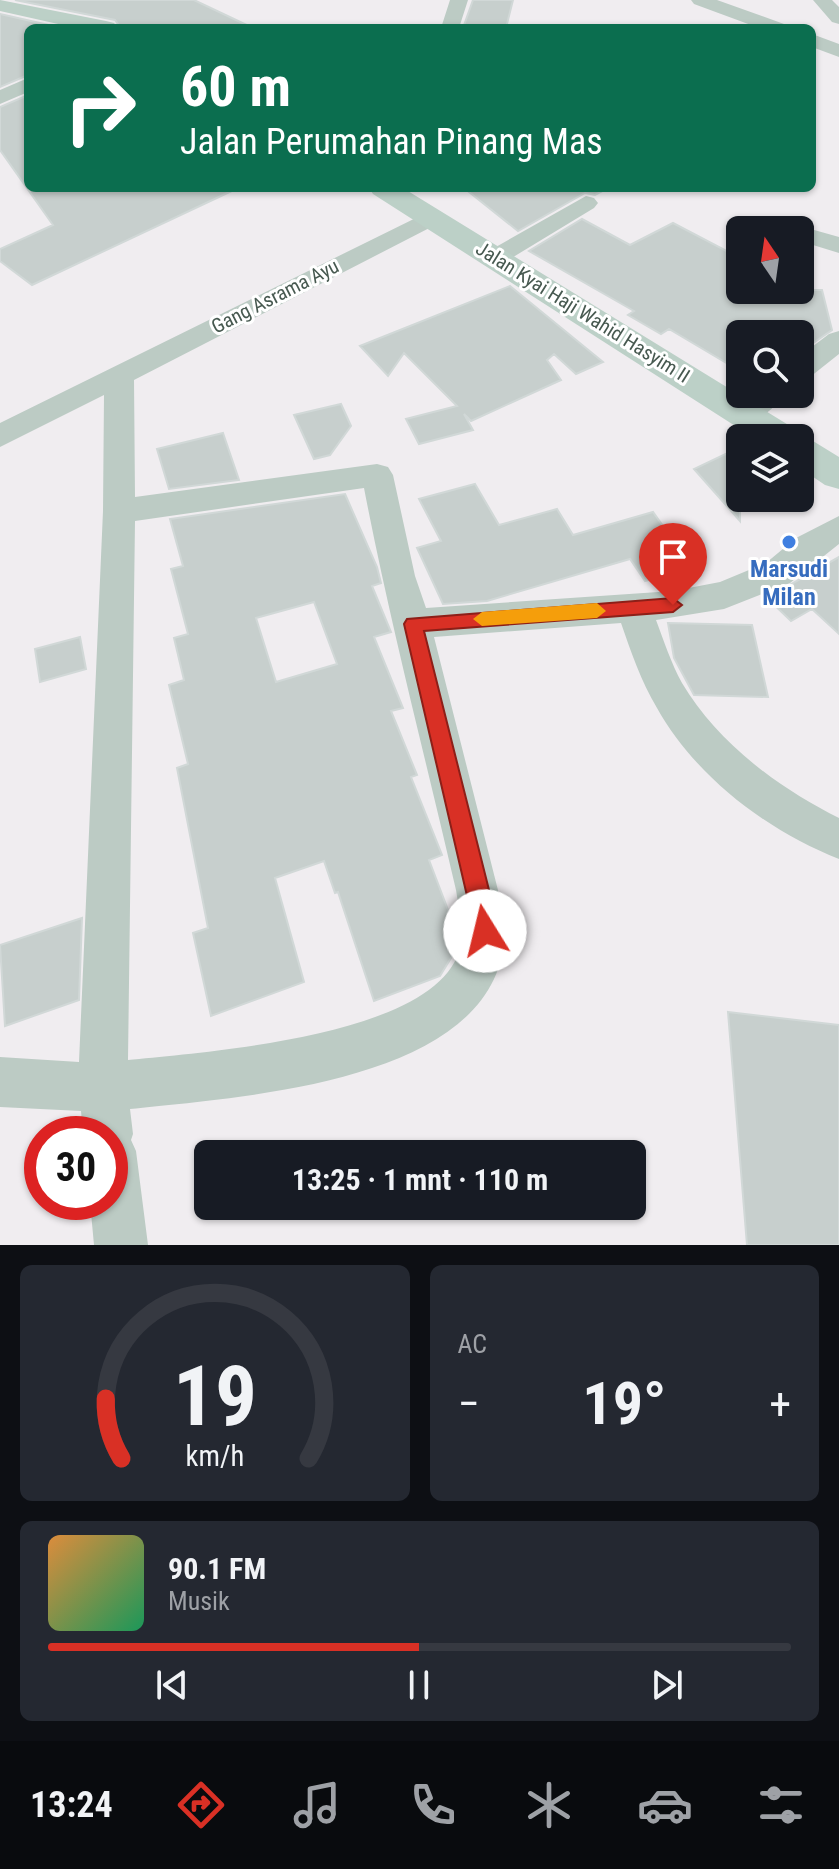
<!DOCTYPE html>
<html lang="id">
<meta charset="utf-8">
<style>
:root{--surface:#171b24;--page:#242831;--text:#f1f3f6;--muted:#9ea1a6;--line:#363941;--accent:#d93025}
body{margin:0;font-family:"Roboto Condensed",sans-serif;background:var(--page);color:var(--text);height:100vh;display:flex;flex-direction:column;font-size:30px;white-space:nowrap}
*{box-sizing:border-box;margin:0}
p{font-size:26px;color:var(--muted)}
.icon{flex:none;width:44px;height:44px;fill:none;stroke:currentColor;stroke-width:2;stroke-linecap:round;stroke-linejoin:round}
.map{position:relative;height:1245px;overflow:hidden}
.sheet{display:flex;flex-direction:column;gap:20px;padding:20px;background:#0d0f14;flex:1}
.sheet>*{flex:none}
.banner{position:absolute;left:24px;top:24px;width:792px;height:168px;border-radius:12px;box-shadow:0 2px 6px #0004;background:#0b6e4f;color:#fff;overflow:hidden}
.needle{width:52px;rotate:347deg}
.fabs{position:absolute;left:726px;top:216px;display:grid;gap:16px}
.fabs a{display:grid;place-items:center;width:88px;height:88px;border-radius:12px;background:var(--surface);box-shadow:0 2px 6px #0004;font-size:40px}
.speed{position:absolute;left:24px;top:1116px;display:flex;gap:16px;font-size:40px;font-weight:700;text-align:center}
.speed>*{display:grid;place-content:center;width:104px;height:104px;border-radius:50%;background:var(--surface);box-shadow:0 2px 6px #0004;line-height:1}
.speed .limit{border:12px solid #d22;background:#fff;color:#111}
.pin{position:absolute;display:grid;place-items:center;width:68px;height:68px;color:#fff;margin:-82px -34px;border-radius:50% 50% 50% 0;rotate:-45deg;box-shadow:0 0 8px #0007}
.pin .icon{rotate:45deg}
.me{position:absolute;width:88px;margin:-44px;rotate:351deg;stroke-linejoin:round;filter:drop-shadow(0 0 6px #0008)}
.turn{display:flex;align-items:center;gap:28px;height:168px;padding:0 24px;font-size:36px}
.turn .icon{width:104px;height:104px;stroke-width:2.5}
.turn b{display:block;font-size:56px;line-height:68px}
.big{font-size:60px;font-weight:700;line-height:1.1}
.sheet .card{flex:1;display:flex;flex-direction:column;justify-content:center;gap:12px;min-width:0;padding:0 28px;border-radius:12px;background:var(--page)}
.sheet .dial{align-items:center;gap:0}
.dial svg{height:208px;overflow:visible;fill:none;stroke:var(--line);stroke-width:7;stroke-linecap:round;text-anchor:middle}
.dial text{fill:var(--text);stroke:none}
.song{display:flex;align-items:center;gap:24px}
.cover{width:96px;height:96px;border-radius:12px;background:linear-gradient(135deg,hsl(30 70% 55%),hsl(150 70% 35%))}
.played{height:8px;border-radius:4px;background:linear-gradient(90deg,var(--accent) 50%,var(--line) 50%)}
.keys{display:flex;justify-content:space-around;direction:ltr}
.heat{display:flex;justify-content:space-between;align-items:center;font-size:44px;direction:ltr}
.sheet .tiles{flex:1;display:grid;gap:20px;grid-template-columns:1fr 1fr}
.card:last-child{grid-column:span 2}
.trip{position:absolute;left:194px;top:1140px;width:452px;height:80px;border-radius:12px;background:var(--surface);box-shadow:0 2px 6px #0004;font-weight:700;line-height:80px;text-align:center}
.tabs{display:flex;height:128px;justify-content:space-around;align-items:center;background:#090b0e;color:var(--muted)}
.tabs .icon{width:56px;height:56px}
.tabs .current{color:var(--accent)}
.tabs b{font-size:36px;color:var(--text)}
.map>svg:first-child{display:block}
.building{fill:#c7cfcd;stroke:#d1d8d7;stroke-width:2;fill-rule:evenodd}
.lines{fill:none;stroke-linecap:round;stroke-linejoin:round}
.street{fill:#bccbc4;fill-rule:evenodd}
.secondary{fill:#bcd0c7;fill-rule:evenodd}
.route{fill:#d93025;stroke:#8d1f18;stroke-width:2}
.slow{fill:#f59e0b}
.shop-dot{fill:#3f7fe0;stroke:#fff;stroke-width:3}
.labels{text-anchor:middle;stroke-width:6;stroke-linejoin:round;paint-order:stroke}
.far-street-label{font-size:20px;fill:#475950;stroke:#fff}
.shop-label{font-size:24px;font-weight:bold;fill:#366cbe;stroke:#fff}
</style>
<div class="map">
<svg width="839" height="1245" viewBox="0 0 839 1245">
<rect width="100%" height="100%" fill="#f0edf0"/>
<path class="building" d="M 15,0 L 194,0 L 253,28 L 121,28 L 115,20 Z
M 473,0 L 513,0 L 506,28 L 463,28 Z
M 0,14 L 62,28 L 28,28 L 28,75 L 0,87 Z
M 28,95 L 28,188 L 238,188 L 32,285 L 0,261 L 0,249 L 53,225 L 0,150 L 0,107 Z
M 464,188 L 608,188 L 595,195 L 585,193 L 518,231 Z
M 582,219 L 630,245 L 673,223 L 740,258 L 740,290 L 822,290 L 832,330 L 800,352 L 800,334 L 740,334 L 740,371 L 669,329 L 661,334 L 628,315 L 634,311 L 529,251 Z
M 510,286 L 603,362 L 576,374 L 554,354 L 547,360 L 561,380 L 471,421 L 464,414 L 473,430 L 419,444 L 406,419 L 457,406 L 404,353 L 388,376 L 360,346 Z
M 341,404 L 351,426 L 330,455 L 314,459 L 294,415 Z
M 223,433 L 239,480 L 169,489 L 157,449 Z
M 740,447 L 740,521 L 694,469 Z
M 475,484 L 499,525 L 557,509 L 573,535 L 653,512 L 692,567 L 645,581 L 630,559 L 487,601 L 443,604 L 417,548 L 441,541 L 419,499 Z
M 345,494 L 377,567 L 381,583 L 372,586 L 391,632 L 374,637 L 403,708 L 391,711 L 417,775 L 411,777 L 442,855 L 429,860 L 458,936 L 456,950 L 440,976 L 374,1001 L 338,892 L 335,893 L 324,861 L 275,878 L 304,982 L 211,1016 L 193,933 L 208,928 L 177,768 L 188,764 L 169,685 L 184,680 L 174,638 L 188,634 L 171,569 L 183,566 L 170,519 ZM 314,602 L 337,664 L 276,682 L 256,618 Z
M 839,557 L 839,634 L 812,609 L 791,621 L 767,598 Z
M 668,623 L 752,625 L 768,697 L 694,695 L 674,658 Z
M 80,637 L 86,669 L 40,682 L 35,649 Z
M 82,918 L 79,1000 L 5,1026 L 0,945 Z
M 728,1012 L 839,1025 L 839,1245 L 747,1245 Z"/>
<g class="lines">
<path class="street" d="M 450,0 L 468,0 L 459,28 L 441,28 Z
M 691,0 L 717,0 L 784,24 L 786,28 L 759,28 L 694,4 Z
M 813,0 L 832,0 L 839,7 L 839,24 L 832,22 Z
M 812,34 L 839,44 L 839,57 L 812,47 Z
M 28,78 L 28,92 L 0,104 L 0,90 Z
M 586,196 L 594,198 L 598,203 L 594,208 L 505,262 L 487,262 L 483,257 L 487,252 Z
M 432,210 L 441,212 L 444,217 L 441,222 L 134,380 L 135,497 L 377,464 L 388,467 L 393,475 L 415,576 L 426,608 L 673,591 L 720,582 L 766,563 L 796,538 L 839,516 L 839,544 L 790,583 L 724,609 L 656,620 C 664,641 671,663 682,683 C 717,742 778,788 839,818 L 839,859 C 767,831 695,776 657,708 C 641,681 631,652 621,623 L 434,637 L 503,910 C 527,1082 246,1096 130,1109 L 133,1134 L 131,1140 L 136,1151 L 148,1245 L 94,1245 L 90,1202 L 110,1202 L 110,1134 L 83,1134 L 81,1111 L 0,1107 L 0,1057 L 79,1062 L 103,511 L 104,395 L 0,447 L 0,423 ZM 364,488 C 390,623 425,756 456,890 C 459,909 464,932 459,951 C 434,1037 203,1052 128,1060 L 135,521 Z
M 800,226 L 839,237 L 839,253 L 800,241 L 800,230 L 790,230 Z
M 839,331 L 839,354 L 810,377 L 800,379 L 800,356 L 829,334 Z
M 750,394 L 784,394 C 773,411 753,427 733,421 L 729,414 Z"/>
<path class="secondary" d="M 0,0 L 106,21 L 114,23 L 118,28 L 76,28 L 0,11 Z
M 369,188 L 403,188 L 795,429 L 800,437 L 813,441 L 839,457 L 839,489 L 825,485 L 800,468 L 800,438 L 754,438 L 373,194 Z"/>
</g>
<path class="route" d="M 673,598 L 682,605 L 673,612 L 424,631 L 489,890 L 496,931 L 493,939 L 485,943 L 477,939 L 404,624 L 407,619 Z"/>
<path class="slow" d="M 597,603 L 606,611 L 597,618 L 482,626 L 473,619 L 482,612 Z"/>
<circle class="shop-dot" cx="789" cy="542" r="8"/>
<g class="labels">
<g class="far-street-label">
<text transform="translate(275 296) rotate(-27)" y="7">Gang Asrama Ayu</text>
<text transform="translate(583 312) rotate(32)" y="7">Jalan Kyai Haji Wahid Hasyim II</text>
</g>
<g class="shop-label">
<text x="789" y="577">Marsudi<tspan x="789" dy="28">Milan</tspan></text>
</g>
</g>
</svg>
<div class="fabs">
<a><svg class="needle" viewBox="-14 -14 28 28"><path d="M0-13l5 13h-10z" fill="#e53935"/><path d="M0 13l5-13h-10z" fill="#9ea1a6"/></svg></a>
<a><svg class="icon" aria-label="search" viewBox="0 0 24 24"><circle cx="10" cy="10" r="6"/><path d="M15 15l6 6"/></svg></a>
<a><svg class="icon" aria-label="layers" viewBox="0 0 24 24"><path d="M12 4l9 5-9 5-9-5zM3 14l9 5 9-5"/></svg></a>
</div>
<div class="speed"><div class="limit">30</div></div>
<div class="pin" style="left:673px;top:605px;background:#d93025"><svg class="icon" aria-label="arrive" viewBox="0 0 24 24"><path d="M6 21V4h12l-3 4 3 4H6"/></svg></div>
<svg class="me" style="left:485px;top:931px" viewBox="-20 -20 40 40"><circle r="19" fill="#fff"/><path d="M0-13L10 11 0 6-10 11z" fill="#d93025"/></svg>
<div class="trip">13:25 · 1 mnt · 110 m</div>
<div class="banner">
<div class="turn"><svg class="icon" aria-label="right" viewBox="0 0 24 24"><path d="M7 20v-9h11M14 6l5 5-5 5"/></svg><div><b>60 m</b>Jalan Perumahan Pinang Mas</div></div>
</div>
</div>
<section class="sheet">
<div class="tiles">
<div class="card dial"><svg viewBox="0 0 100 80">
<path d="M14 69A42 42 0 1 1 86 69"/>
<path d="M14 69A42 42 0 0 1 8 46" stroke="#d93025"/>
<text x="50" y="56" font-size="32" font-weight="700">19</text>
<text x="50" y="72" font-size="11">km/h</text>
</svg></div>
<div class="card"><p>AC</p>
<div class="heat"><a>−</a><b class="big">19°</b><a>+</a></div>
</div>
<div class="card">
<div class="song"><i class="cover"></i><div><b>90.1 FM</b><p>Musik</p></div></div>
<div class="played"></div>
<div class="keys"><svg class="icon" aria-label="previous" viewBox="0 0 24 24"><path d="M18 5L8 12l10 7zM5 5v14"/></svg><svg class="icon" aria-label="pause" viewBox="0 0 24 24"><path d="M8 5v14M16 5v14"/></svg><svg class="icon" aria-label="next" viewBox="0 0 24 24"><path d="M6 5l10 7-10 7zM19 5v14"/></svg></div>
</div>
</div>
</section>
<nav class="tabs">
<b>13:24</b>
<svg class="icon current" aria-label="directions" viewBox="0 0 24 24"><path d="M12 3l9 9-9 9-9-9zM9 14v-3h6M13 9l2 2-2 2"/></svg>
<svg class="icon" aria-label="music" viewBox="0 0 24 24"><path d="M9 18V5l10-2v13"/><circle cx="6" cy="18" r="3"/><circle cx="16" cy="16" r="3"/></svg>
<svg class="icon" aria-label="phone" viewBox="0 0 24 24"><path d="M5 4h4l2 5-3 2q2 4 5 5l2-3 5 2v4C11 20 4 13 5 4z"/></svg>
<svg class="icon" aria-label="climate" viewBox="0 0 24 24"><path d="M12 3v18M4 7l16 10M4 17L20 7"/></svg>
<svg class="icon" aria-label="car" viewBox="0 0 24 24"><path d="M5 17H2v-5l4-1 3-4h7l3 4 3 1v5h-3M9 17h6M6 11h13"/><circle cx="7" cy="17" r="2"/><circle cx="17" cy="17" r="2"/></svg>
<svg class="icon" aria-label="filters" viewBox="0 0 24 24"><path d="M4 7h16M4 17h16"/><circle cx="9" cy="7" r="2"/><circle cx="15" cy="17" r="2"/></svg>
</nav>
